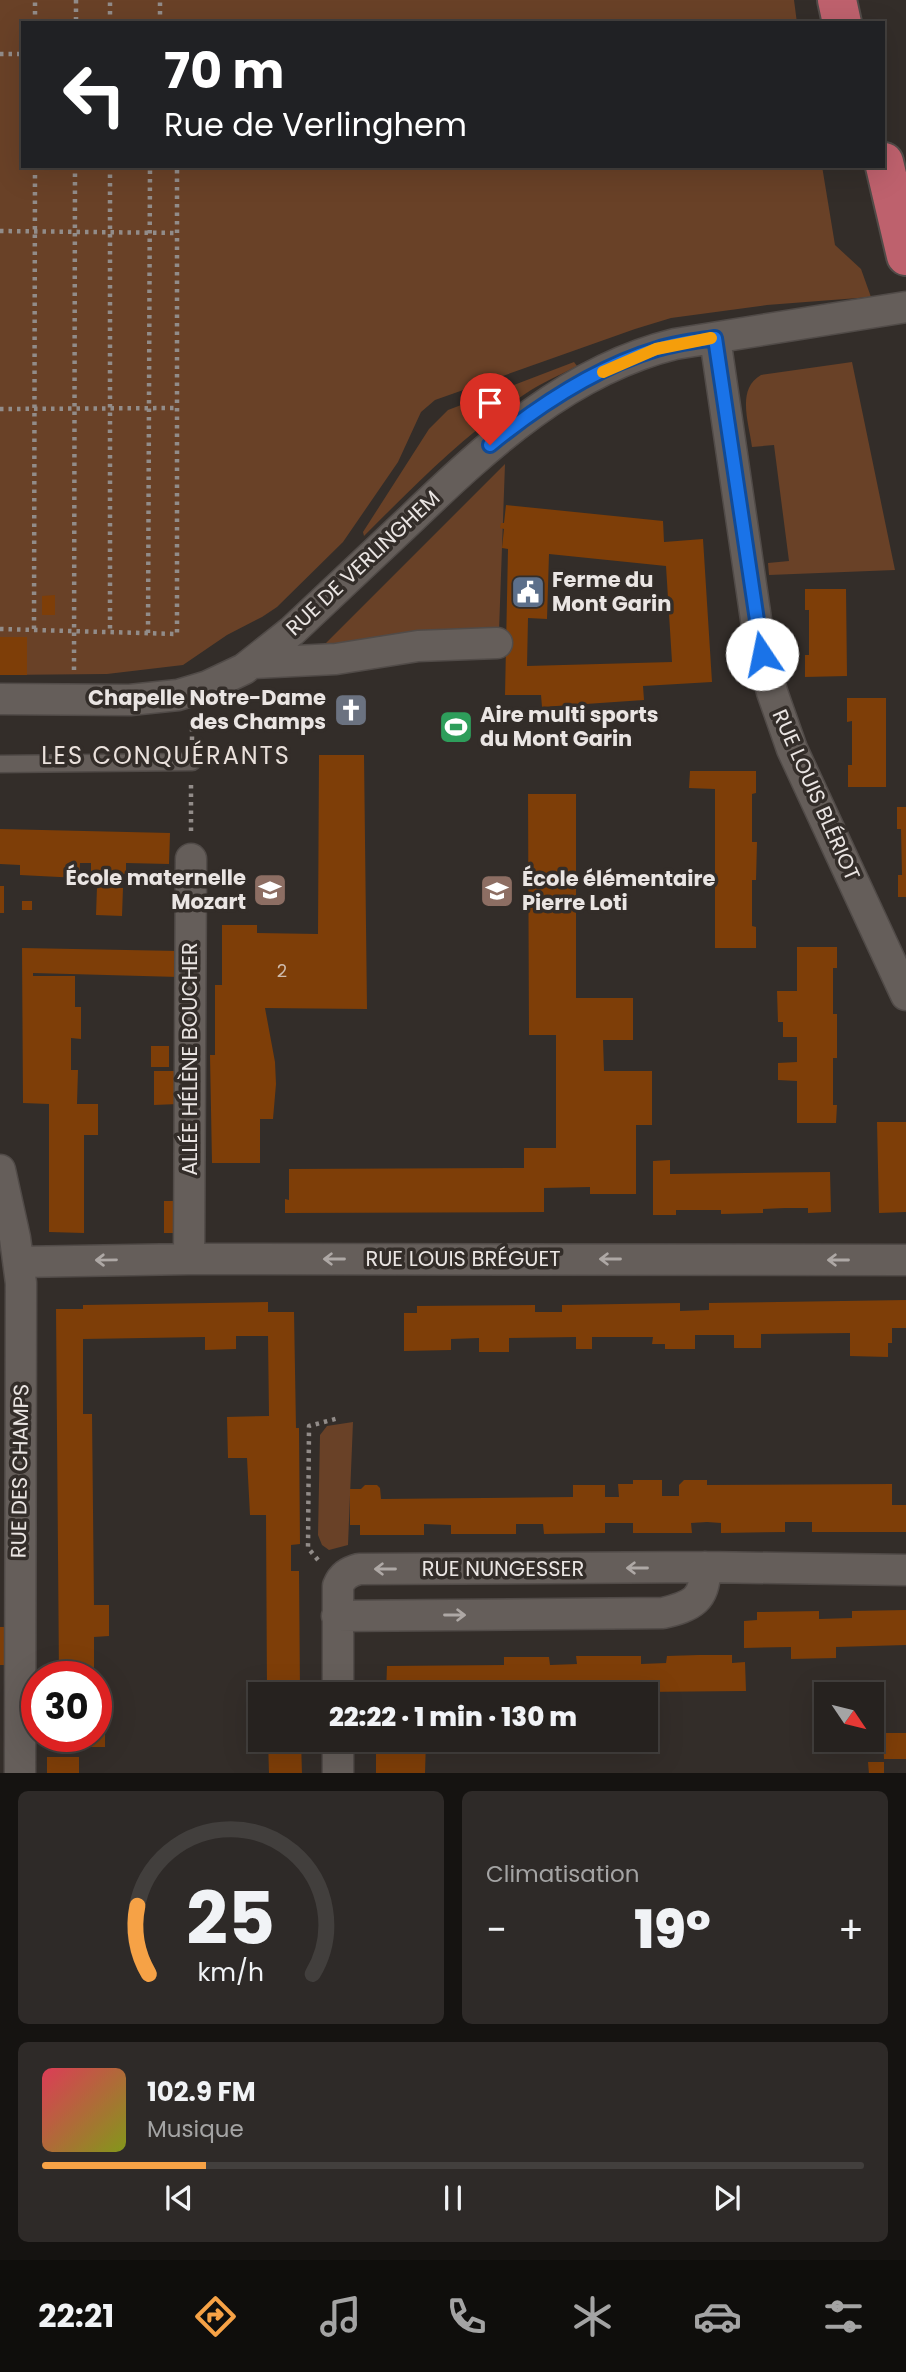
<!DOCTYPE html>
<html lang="fr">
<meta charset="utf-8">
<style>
:root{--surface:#26221f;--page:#2e2a28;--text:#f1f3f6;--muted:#a4a4a4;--line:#423f3d;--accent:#f6a246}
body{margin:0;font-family:Poppins,sans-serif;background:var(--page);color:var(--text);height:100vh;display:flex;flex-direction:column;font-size:26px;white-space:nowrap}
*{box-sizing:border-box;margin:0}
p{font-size:23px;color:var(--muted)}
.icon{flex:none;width:38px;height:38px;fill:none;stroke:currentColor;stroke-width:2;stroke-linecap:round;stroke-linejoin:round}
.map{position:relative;height:1773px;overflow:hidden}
.drawer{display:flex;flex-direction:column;gap:18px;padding:18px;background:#151311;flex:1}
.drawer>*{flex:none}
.banner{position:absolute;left:21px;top:21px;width:864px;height:147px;border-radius:0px;box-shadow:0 7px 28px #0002,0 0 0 2px var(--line);background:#202124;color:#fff;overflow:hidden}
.needle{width:46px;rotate:125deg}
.controls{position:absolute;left:814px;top:1682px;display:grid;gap:14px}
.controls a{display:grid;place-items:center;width:70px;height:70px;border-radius:0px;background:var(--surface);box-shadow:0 7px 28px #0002,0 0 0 2px var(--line);font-size:35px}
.speed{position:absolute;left:21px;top:1661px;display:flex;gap:14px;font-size:35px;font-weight:700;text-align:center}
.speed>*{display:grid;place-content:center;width:91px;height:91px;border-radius:50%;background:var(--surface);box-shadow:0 7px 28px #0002,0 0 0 2px var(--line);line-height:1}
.speed .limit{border:10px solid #d22;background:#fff;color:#111}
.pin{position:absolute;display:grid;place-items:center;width:60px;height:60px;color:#fff;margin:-72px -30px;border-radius:50% 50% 50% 0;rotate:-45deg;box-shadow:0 0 7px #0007}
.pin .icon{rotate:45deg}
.me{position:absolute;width:77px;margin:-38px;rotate:349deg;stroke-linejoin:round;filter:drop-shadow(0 0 5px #0008)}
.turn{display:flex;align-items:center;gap:24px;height:147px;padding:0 28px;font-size:32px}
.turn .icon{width:91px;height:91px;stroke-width:2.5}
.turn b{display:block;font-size:49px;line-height:60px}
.big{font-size:52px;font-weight:800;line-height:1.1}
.drawer .card{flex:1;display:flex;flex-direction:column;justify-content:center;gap:10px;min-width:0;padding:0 24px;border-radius:10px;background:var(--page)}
.drawer .dial{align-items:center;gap:0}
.dial svg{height:182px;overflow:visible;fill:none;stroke:var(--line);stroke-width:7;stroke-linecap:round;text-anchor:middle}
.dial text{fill:var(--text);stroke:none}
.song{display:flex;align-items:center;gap:21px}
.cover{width:84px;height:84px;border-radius:10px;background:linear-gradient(135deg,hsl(350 70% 55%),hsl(70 70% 35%))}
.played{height:7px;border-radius:4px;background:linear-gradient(90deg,var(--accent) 20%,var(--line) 20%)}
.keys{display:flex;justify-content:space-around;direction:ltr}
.heat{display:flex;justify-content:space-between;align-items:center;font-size:38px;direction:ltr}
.drawer .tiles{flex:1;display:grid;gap:18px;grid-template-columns:1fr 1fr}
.card:last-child{grid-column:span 2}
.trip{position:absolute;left:248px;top:1682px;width:410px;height:70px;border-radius:0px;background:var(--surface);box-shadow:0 7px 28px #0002,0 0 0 2px var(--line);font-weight:800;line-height:70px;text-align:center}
.tabs{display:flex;height:112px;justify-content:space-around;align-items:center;background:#0f0e0c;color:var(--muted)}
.tabs .icon{width:49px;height:49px}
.tabs .active{color:var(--accent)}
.tabs b{font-size:32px;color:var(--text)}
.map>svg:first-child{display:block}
.green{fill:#694127}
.building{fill:#7e3e08;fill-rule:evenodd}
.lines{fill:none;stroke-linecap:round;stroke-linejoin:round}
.lane-casing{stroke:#514b48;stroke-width:19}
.street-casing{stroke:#514b48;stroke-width:33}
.highway-casing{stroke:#514b48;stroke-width:42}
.path{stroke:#928c89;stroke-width:4.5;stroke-dasharray:3.5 5;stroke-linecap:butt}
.lane{stroke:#655e5a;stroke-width:16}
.street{stroke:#655e5a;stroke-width:30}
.highway{stroke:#be616d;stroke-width:38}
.oneway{stroke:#aea8a5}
.route-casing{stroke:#114b97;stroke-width:18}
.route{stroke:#1a73e8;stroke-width:12}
.slow{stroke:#f59e0b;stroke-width:12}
.labels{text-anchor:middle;stroke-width:7;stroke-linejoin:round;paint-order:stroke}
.number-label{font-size:18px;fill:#cfbbac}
.street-label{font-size:21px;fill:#eae5e3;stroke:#332d29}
.poi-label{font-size:21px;font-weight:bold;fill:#eae5e3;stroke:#332d29;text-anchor:start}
.quarter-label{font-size:24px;letter-spacing:2px;fill:#eae1dc;stroke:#332d29}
</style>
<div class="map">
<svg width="906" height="1774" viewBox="0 0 906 1774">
<rect width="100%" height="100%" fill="#332d29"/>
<path class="green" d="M 0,0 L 794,0 L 797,23 L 23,23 L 23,166 L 822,166 L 835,245 L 861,269 L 871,297 L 767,305 L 671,318 L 635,329 L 435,400 L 421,412 L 398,462 L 343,542 L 277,607 L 262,617 L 227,635 L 183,665 L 107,674 L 0,675 Z
M 574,362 L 577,366 C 560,375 541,383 525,394 C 466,433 414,486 364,536 L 363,532 L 429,429 L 448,410 Z
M 852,362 L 895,570 L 769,575 L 768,563 L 789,561 L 774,445 L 752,447 C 749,423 736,389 761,375 Z
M 505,464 L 499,631 L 319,650 Z
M 353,1422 L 348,1545 L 329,1550 L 322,1545 L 318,1535 L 320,1435 L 327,1426 Z"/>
<path class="building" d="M 506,505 L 663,521 L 664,542 L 703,539 L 712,682 L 643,686 L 644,700 L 542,707 L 541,695 L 505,695 L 508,549 L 502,548 L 504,529 L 500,528 L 501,523 L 504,523 ZM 549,554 L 666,566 L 672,662 L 527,666 L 528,618 L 547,619 Z
M 805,589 L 846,589 L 847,676 L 805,677 L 805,655 L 809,655 L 809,610 L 805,610 Z
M 55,595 L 55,615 L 42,615 L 42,596 Z
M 0,637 L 27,637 L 27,675 L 0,675 Z
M 847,698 L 886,698 L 886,787 L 848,787 L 848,765 L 852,765 L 852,721 L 847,722 Z
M 319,755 L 364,755 L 367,1009 L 265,1008 L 275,1062 L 276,1084 L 273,1119 L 260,1119 L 260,1163 L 212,1163 L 210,1055 L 215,1055 L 215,985 L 222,985 L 222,925 L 257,925 L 257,933 L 318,934 Z
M 690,771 L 756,771 L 756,793 L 752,794 L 752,842 L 757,842 L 756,880 L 752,880 L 752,926 L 756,927 L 756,948 L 715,948 L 715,789 L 689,788 Z
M 528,794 L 576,794 L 576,998 L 633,998 L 633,1040 L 603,1040 L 604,1071 L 652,1071 L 652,1125 L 636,1125 L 636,1194 L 590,1194 L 590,1187 L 544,1188 L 544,1212 L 285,1213 L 285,1199 L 289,1200 L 289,1169 L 524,1168 L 524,1148 L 556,1148 L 556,1035 L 529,1035 Z
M 897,807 L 906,807 L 906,897 L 898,897 L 898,875 L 902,875 L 901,829 L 897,829 Z
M 0,829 L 170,833 L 169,864 L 126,863 L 126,874 L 91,873 L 91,863 L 80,863 L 79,878 L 20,875 L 20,865 L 0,864 Z
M 0,886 L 4,886 L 4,913 L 0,913 Z
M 97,887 L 123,888 L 122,916 L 96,915 Z
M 22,901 L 32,901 L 32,910 L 22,910 Z
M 797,947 L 837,947 L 837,968 L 833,968 L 833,1014 L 837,1014 L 837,1058 L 833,1058 L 833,1105 L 837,1105 L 836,1123 L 797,1123 L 797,1081 L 778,1080 L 778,1063 L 797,1062 L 797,1037 L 783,1037 L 783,1022 L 778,1022 L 777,991 L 797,991 Z
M 22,948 L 179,951 L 179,977 L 33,973 L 33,976 L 75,976 L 75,1007 L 81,1007 L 81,1039 L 71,1038 L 71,1070 L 78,1070 L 77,1104 L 98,1104 L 98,1135 L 84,1135 L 84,1233 L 49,1232 L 49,1104 L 23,1103 Z
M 151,1046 L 169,1046 L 169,1067 L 151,1067 Z
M 154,1071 L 178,1071 L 178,1104 L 154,1105 Z
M 877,1122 L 906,1122 L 906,1212 L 879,1213 Z
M 670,1160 L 670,1174 L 830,1172 L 831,1212 L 808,1213 L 808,1208 L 785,1208 L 763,1209 L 763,1213 L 721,1214 L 721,1210 L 676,1210 L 676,1215 L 653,1215 L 653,1161 Z
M 164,1201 L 177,1201 L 177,1233 L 164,1233 Z
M 906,1300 L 906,1328 L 892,1328 L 892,1343 L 888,1343 L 888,1357 L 850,1356 L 850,1333 L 761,1334 L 761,1348 L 734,1348 L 734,1335 L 695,1335 L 695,1349 L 665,1349 L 665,1344 L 652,1344 L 653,1337 L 592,1337 L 592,1349 L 576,1349 L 576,1337 L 509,1338 L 509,1352 L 479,1352 L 479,1338 L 451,1339 L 451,1350 L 404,1351 L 404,1313 L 417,1313 L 417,1306 L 535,1305 L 535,1312 L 562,1312 L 562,1305 L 680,1303 L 680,1311 L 709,1310 L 709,1303 Z
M 268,1302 L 268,1312 L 294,1312 L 296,1428 L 299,1428 L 300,1544 L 291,1545 L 291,1571 L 299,1571 L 300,1694 L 267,1694 L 266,1515 L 250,1515 L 247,1458 L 228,1458 L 227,1417 L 269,1416 L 268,1336 L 236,1336 L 236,1349 L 205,1350 L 205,1337 L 83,1339 L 83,1414 L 92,1414 L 94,1605 L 109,1605 L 109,1636 L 94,1637 L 94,1676 L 59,1676 L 56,1309 L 83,1309 L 83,1305 Z
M 633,1480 L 662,1480 L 662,1496 L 679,1496 L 679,1485 L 684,1480 L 707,1480 L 707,1485 L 892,1484 L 892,1505 L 906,1505 L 906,1532 L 812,1532 L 812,1522 L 785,1522 L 785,1532 L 721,1533 L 721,1523 L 707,1522 L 691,1523 L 692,1533 L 633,1533 L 633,1523 L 605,1523 L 605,1533 L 544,1534 L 543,1524 L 516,1524 L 516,1534 L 451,1534 L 451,1525 L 424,1524 L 424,1535 L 360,1535 L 360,1525 L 350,1525 L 350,1489 L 361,1489 L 365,1485 L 377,1485 L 380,1488 L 381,1499 L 573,1497 L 573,1485 L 605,1485 L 605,1497 L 619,1497 L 618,1484 L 633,1484 Z
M 906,1610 L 906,1645 L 836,1647 L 836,1658 L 791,1659 L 791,1647 L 744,1648 L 744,1621 L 757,1620 L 757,1612 L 819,1611 L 819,1619 L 852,1618 L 852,1611 Z
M 0,1627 L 5,1627 L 5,1665 L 0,1665 Z
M 699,1655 L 732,1655 L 732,1663 L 745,1662 L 746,1691 L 639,1692 L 638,1694 L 386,1694 L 387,1666 L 504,1665 L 504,1657 L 549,1657 L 550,1665 L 577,1664 L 576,1656 L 641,1656 L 641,1664 L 666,1663 L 667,1656 Z
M 96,1732 L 105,1732 L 105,1747 L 60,1747 L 59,1736 L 96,1736 Z
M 883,1733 L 906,1733 L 906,1759 L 884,1759 Z
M 268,1740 L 301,1740 L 302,1774 L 269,1774 Z
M 376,1740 L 426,1740 L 425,1774 L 376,1774 Z
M 47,1757 L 79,1757 L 79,1774 L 47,1774 Z
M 868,1762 L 884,1762 L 884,1774 L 869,1774 Z"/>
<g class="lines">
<g class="lane-casing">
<path id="lane" d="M 0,764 L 192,762"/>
</g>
<g class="street-casing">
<path id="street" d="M 715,338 L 759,640 L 772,692 L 792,749 L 906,995
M 253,663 L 336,659 L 418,646 L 497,643
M 0,699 L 130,700 L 178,695 L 208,686 L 244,669 L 292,631 C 332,593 372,556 412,518 C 488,445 569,370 675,344 L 906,307
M 0,1170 L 15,1238 L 21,1283 L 20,1774
M 189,1259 L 191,859
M 19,1262 L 189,1259 L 906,1260
M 337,1616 L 663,1613 C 692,1606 706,1600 705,1567
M 338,1694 L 338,1586 C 342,1576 348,1572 359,1569 L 705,1567 L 906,1570
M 338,1740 L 338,1774"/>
</g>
<g class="highway-casing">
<path id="highway" d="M 837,0 L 842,23
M 884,162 L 906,256"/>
</g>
<path class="path" d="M 76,0 L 76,23
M 35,23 L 35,0
M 110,23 L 110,0
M 160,23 L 160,0
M 0,54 L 23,54
M 110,166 L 110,632
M 0,231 L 177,233
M 0,409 L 177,408
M 0,629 L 177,634 L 177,166
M 34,629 L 35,166
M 148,633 L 150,166
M 74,670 L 75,166
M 192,740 L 192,721
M 191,831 L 191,784
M 318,1560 L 308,1548 L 309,1426 L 339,1418"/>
<use href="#lane" class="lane"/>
<use href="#street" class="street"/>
<use href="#highway" class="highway"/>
</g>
<defs><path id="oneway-shaft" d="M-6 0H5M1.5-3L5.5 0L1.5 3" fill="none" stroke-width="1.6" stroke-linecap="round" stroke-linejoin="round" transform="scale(1.75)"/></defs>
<g class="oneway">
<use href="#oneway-shaft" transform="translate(334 1259) rotate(-180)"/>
<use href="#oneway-shaft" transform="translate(610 1259) rotate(-180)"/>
<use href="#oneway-shaft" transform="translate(106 1260) rotate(179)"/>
<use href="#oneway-shaft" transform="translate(838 1260) rotate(-180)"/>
<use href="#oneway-shaft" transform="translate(637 1568) rotate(180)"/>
<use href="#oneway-shaft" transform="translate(385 1569) rotate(180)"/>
<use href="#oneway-shaft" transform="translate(455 1615)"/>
</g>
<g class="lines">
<g class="route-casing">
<path id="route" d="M 490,445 C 538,406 597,367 657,349 C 676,343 695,341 715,338 L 762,654"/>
</g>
<use href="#route" class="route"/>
<path class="slow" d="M 603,372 L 656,349 L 711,338"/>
</g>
<defs>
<g id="civic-square" transform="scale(1.75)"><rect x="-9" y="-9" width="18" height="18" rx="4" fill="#5c6f8a" stroke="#332d29"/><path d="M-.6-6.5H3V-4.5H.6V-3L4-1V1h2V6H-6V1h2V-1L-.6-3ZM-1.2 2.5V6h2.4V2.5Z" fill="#fff"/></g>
<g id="church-square" transform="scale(1.75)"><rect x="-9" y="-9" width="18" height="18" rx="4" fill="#6b7280" stroke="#332d29"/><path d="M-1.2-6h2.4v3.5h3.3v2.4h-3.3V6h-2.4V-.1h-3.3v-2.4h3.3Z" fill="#fff"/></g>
<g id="stadium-square" transform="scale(1.75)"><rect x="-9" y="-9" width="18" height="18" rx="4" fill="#2e9e5b" stroke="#332d29"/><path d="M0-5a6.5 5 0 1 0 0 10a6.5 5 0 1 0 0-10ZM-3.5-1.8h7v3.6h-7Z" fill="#fff"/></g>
<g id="school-square" transform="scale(1.75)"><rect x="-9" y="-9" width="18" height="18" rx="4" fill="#8d6e63" stroke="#332d29"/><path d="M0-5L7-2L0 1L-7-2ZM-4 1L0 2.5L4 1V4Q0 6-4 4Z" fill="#fff"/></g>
</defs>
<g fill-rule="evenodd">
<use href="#civic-square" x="528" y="592"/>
<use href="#church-square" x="351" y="710"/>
<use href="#stadium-square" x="456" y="727"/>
<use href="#school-square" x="270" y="890"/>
<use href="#school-square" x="497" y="891"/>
</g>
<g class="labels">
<g class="number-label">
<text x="282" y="977">2</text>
</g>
<g class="street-label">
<text transform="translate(363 563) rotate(-43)" y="7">RUE DE VERLINGHEM</text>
<text transform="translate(816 795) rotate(66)" y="7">RUE LOUIS BLÉRIOT</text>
<text transform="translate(190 1059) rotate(-90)" y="7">ALLÉE HÉLÈNE BOUCHER</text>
<text x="463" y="1266">RUE LOUIS BRÉGUET</text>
<text transform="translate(20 1471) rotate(-89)" y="7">RUE DES CHAMPS</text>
<text x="503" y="1576">RUE NUNGESSER</text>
</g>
<g class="poi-label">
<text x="552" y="587">Ferme du<tspan x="552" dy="24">Mont Garin</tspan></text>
<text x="326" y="705" text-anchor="end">Chapelle Notre-Dame<tspan x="326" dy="24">des Champs</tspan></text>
<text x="480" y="722">Aire multi sports<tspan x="480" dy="24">du Mont Garin</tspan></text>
<text x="246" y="885" text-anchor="end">École maternelle<tspan x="246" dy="24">Mozart</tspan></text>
<text x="522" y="886">École élémentaire<tspan x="522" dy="24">Pierre Loti</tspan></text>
</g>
<g class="quarter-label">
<text x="166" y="764">LES CONQUÉRANTS</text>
</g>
</g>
</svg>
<div class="controls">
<a><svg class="needle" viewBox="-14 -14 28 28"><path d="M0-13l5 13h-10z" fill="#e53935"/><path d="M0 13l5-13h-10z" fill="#a4a4a4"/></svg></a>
</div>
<div class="speed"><div class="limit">30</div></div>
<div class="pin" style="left:490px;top:445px;background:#d93025"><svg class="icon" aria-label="arrive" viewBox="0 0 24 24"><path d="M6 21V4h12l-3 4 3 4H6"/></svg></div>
<svg class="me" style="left:762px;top:654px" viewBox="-20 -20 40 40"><circle r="19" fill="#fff"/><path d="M0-13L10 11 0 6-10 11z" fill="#1a73e8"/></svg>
<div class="trip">22:22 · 1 min · 130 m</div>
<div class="banner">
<div class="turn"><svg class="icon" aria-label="left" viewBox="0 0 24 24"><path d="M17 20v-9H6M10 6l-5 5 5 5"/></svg><div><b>70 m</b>Rue de Verlinghem</div></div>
</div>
</div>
<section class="drawer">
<div class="tiles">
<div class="card dial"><svg viewBox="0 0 100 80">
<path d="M14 69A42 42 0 1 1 86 69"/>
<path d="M14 69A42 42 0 0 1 9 39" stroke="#f6a246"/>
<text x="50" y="56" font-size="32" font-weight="700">25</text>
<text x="50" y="72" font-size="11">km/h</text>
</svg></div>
<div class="card"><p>Climatisation</p>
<div class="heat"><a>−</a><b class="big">19°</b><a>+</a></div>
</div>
<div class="card">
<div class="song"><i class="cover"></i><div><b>102.9 FM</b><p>Musique</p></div></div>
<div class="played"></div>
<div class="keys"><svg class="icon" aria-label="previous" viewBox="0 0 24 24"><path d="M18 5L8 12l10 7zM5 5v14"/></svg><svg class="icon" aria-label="pause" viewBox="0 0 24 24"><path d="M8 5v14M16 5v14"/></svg><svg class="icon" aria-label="next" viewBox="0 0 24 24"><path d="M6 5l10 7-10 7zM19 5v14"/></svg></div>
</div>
</div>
</section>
<nav class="tabs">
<b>22:21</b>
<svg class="icon active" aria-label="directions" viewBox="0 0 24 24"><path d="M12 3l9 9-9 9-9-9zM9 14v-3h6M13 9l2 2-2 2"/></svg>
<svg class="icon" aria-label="music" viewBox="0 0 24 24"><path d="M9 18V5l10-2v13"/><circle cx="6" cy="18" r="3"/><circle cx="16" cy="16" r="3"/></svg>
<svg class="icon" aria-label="phone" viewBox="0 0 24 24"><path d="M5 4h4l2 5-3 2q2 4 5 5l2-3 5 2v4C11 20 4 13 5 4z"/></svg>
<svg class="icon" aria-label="climate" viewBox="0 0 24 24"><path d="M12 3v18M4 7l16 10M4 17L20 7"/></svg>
<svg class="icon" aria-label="car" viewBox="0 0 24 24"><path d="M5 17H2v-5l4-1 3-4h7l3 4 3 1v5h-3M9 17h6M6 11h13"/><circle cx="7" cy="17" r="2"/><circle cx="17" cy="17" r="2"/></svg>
<svg class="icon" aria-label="filters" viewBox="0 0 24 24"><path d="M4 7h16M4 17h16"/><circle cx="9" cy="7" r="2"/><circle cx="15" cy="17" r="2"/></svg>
</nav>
